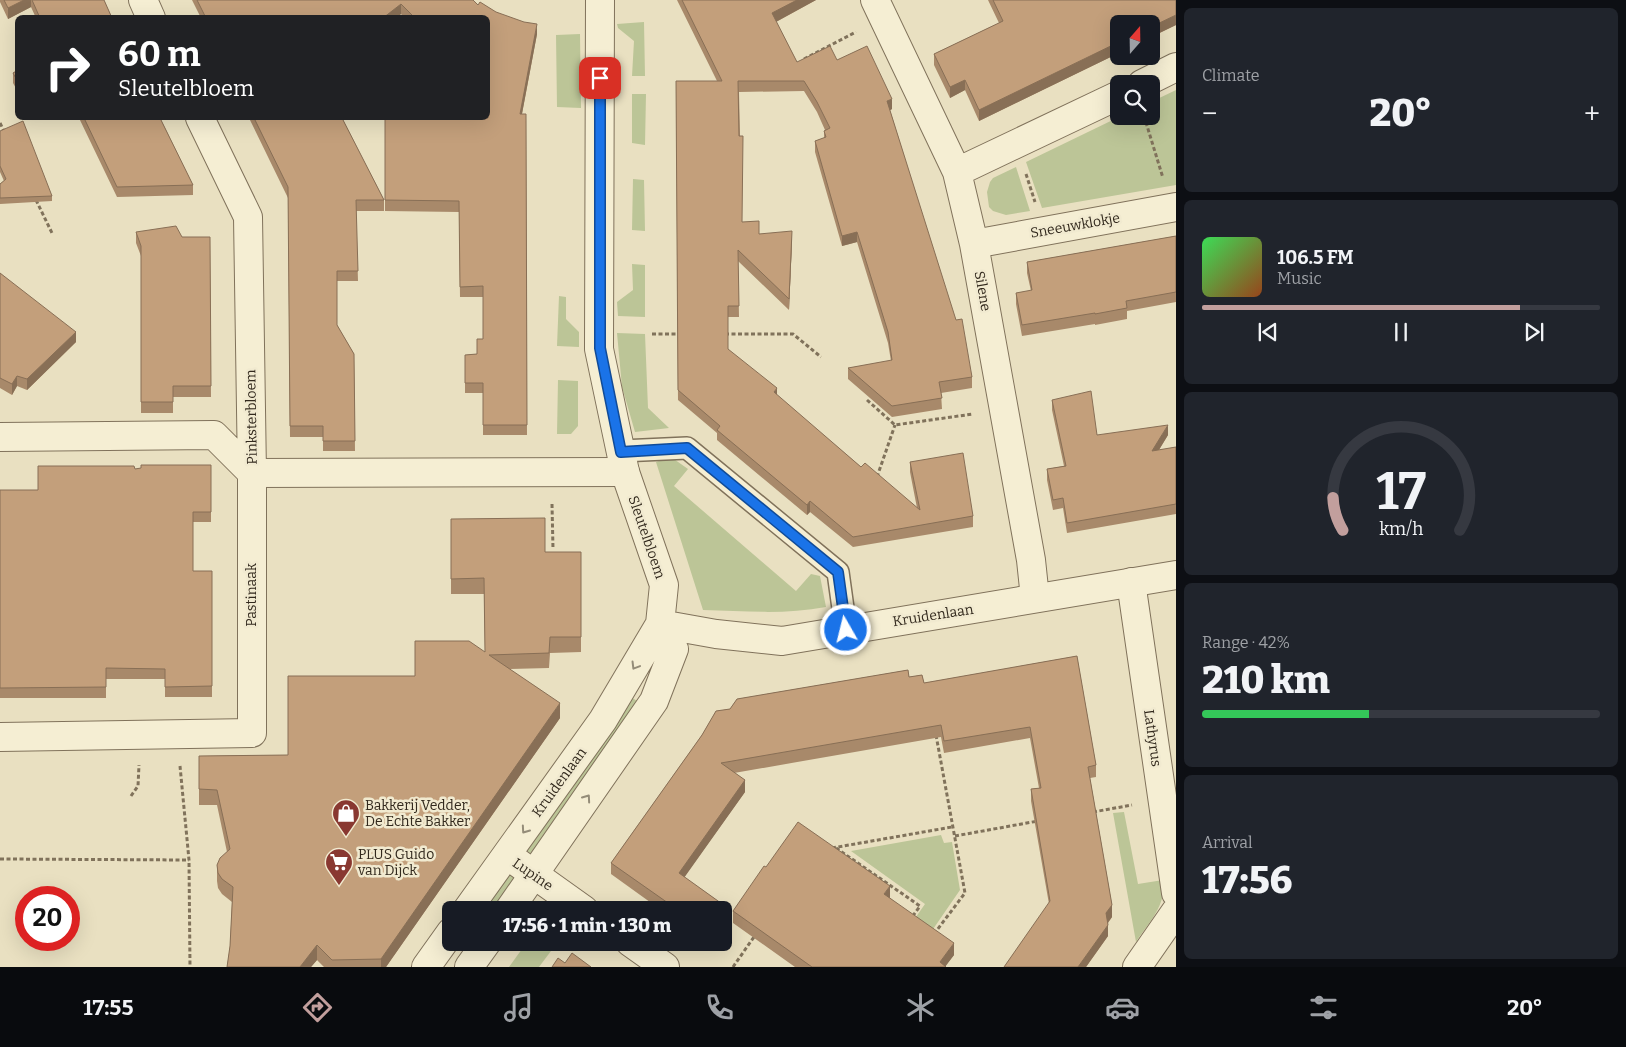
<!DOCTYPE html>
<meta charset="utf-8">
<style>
:root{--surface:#171b24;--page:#20242c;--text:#f1f3f6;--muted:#9ea1a6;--line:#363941;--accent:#c29f9d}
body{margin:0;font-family:Bitter,serif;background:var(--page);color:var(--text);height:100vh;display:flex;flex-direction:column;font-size:19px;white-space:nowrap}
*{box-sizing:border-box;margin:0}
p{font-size:16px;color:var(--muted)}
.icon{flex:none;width:28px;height:28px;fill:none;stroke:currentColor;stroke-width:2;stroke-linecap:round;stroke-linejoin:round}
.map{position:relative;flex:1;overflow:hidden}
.panel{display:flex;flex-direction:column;gap:8px;padding:8px;background:#0d0f14;width:450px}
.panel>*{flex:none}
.hud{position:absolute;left:15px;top:15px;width:475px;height:105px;border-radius:8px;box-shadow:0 5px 20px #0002;background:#202124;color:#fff;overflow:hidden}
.needle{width:32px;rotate:20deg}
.tools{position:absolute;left:1110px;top:15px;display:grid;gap:10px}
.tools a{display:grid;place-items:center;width:50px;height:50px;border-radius:8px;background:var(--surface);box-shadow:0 5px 20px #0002;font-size:25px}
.speed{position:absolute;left:15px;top:886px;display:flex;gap:10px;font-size:25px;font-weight:700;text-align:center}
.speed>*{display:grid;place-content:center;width:65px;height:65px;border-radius:50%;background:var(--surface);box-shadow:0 5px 20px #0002;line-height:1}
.speed .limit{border:8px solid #d22;background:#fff;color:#111}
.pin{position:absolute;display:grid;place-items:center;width:42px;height:42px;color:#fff;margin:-21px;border-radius:10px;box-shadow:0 2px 8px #0006}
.me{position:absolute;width:55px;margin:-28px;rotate:352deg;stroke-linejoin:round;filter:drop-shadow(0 0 4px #0008)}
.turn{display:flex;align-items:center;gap:18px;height:105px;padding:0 20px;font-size:22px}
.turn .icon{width:65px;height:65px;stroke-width:2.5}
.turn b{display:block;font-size:35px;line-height:42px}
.big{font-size:38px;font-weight:800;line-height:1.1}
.panel .widget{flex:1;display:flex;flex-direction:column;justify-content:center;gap:8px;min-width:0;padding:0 18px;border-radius:8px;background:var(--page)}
.panel .dial{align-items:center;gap:0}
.dial svg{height:130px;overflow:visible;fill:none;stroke:var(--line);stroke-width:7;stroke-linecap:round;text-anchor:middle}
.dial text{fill:var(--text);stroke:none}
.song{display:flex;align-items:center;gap:15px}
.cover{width:60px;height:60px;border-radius:8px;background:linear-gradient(135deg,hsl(130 70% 55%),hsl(20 70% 35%))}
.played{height:5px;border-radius:2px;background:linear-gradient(90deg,var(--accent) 80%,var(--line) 80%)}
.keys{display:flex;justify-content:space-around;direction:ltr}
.heat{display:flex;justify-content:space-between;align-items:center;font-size:28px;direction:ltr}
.charge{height:8px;border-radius:4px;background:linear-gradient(90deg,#34c759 42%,var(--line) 0)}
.trip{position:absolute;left:442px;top:901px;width:290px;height:50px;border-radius:8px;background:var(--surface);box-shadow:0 5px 20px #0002;font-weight:800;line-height:50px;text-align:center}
.tab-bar{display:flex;height:80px;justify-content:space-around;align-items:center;background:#090b0e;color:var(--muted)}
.tab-bar .icon{width:35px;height:35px}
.tab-bar .current{color:var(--accent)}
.tab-bar b{font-size:22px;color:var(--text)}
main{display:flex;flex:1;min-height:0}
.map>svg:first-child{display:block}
.green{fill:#bcc597}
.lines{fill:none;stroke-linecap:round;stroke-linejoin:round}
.service-casing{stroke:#80725b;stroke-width:24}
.minor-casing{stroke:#80725b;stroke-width:30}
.tertiary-casing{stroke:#80725b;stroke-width:30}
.path{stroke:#80725b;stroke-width:3;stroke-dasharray:4 2.5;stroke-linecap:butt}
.service{stroke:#f5eed3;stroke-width:21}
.minor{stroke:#f5eed3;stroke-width:28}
.tertiary{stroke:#f5eed3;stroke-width:28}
.wall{fill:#a8896a}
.shaded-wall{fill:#886f56}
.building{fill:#c39f7b;stroke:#886f56}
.oneway{stroke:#948c78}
.route-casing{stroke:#114b97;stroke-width:12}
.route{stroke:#1a73e8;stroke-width:9}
.labels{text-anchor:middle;stroke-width:5;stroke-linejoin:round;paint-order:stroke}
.street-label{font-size:14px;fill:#32291d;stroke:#f1ead0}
.poi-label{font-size:14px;fill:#32291d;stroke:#f1ead0;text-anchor:start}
</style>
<main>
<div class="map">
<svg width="1176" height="967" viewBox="0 0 1176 967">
<rect width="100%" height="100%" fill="#e9e0c1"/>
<path class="green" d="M 644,22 L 645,76 L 632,76 L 634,41 L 618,28 L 617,24 Z
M 580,34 L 581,108 L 557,107 L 556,35 Z
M 1176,90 L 1176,185 L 1042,208 L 1026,162 L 1121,116 L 1151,116 L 1151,102 Z
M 632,94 L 646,94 L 645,145 L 632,143 Z
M 1016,167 L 1030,211 L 1006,215 L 993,211 L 989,207 L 987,192 L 990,182 L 993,178 Z
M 633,179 L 644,180 L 645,231 L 632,230 Z
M 632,264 L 645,265 L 645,317 L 618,316 L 617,302 L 633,290 Z
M 559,296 L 566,297 L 566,319 L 579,332 L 579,347 L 557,346 Z
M 617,333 L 645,334 L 648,408 L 669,428 L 635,432 L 622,387 Z
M 558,380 L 578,381 L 578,426 L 571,434 L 557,434 Z
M 671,457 L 688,469 L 674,486 L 796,591 L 811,574 L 820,576 L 826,607 C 785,615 744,611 703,610 L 656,462 Z
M 631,697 L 643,705 L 528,868 L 517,860 Z
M 1124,812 L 1138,884 L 1163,880 C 1167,905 1149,922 1136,942 L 1113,813 Z
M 941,835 L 944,843 L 952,842 L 960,890 L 907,967 L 881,967 L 925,904 L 851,851 Z
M 512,866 L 523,874 L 498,910 L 481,910 Z
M 527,942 L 557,942 L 557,943 L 539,967 L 509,967 Z"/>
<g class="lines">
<g class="service-casing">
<path id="service" d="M 621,451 L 687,448 L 838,572 L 846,630"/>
</g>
<g class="minor-casing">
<path id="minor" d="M 143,0 L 151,18
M 875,0 L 957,172 L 974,244 L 1031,560 L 1035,598
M 1142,84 L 1176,67
M 200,118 L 248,217 L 252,473 L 625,472
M 957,172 L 1119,95
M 974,244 L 1176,207
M 0,437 L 214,435 L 252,473 L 252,733 L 0,737
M 1131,582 L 1176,893
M 507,855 L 584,910
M 630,942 L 665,967
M 1137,967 L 1176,911"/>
</g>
<g class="tertiary-casing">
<path id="tertiary" d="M 660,624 L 716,634 L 782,641 L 1176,575
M 467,910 L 603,720 L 660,624 L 664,585 L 625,472 L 599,349 L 600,0
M 509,910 L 654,701 L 674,649 L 660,624
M 426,967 L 451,932
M 469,967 L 487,942"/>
</g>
<path class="path" d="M 804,59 L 856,32
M 1144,116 L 1163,178
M 0,123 L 5,133
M 1026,174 L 1035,202
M 36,200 L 52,233
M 652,334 L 681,334
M 725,334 L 793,334 L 821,357
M 867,400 L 895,425 L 973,414
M 877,477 L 895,425
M 552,504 L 553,549
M 180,766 L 189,860 L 190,967
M 131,796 L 138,786 L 139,765
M 1093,812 L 1132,805
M 955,836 L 1038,821
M 832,848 L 952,827
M 836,848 L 920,906 L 912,917
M 0,859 L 189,860
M 934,934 L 965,893 L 936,735
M 733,967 L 756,934"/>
<use href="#service" class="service"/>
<use href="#minor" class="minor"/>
<use href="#tertiary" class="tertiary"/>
</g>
<path class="wall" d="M 0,0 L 104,0 L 112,18 L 36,18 L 31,7 L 8,19 L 0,2 Z
M 192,0 L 473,0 L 478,5 L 537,34 L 522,114 L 526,114 L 527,435 L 483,435 L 483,393 L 465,393 L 465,355 L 477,354 L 483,339 L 483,297 L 460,297 L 459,212 L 385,211 L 385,118 L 488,118 L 488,18 L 404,18 L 401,14 L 396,18 L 201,18 Z
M 677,0 L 816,0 L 776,22 L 797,62 L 837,60 L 892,109 L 890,110 L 972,377 L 972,388 L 941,393 L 942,409 L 892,417 L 848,379 L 848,368 L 891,361 L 888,343 L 857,242 L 842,246 L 815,152 L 815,141 L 824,138 L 824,131 L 825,130 L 817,112 L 804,91 L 739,92 L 742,222 L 759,234 L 792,241 L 789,310 L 738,261 L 739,317 L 728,317 L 728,349 L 777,396 L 861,467 L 917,508 L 910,472 L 910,462 L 973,516 L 973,527 L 853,547 L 810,512 L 807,515 L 717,440 L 717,433 L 678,400 L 676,81 L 717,81 Z
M 988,0 L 1176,0 L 1176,25 L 979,121 L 965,90 L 950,98 L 934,65 L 934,54 L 999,23 Z
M 18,70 L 18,92 L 13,83 L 13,73 Z
M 79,118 L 160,118 L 193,185 L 193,195 L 117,197 Z
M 249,118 L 342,118 L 384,200 L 384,211 L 356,211 L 358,281 L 337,281 L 337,325 L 354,354 L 355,451 L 323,451 L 323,437 L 290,437 L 288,198 Z
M 0,131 L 52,196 L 52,201 L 0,204 L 0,184 L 4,181 L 0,172 Z
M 136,232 L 182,237 L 210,237 L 211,397 L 173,397 L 173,413 L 141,413 L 141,256 L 136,243 Z
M 1176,236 L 1176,302 L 1127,311 L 1127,319 L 1095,325 L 1095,324 L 1022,336 L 1016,304 L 1016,293 L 1031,291 L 1027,273 L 1027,262 Z
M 0,273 L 76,342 L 27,390 L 17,386 L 12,395 L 0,388 Z
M 1052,400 L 1097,435 L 1168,435 L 1159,450 L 1176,447 L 1176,514 L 1067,533 L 1063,508 L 1053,510 L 1047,480 L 1047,469 L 1064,466 L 1052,410 Z
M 211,465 L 211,522 L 193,522 L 193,571 L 212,571 L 212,697 L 165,697 L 165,679 L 106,679 L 106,698 L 0,698 L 0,490 L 38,490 L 135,469 Z
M 451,519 L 545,552 L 581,552 L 581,652 L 550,653 L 549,668 L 510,669 L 560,718 L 386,967 L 324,967 L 317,960 L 311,967 L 227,967 L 230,946 L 232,902 L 222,894 L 218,888 L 217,881 L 217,865 L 227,852 L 217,805 L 199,805 L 199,756 L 288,755 L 415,676 L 485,652 L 484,594 L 451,594 Z
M 1077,656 L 1096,765 L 1096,777 L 1090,778 L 1112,905 L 1112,917 L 1108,923 L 1108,936 L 1086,967 L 1004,967 L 1049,904 L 1031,801 L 1031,789 L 1039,788 L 1030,738 L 944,753 L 941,737 L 734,773 L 745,780 L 745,792 L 684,877 L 732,911 L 732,923 L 724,935 L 724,910 L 661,910 L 611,874 L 611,863 L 702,735 L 716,711 L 730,709 L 737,699 L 908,670 L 909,677 L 922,675 L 924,683 Z
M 766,867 L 890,898 L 954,955 L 945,966 L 946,967 L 795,967 L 733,923 L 733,911 Z
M 707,942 L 718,942 L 715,948 Z"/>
<path class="shaded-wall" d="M 24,0 L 31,0 L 31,7 L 8,19 L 8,8 Z
M 797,0 L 816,0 L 772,24 L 772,13 Z
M 401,4 L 401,14 L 396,18 L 383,18 Z
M 1176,15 L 1176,25 L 1151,37 L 1151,27 Z
M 537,24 L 537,34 L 520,124 L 520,114 Z
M 1119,42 L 1119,53 L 979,121 L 979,110 Z
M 965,80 L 965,90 L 950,98 L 950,87 Z
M 892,99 L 892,109 L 887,112 L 887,101 Z
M 792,231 L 792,241 L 789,310 L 789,299 Z
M 857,232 L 857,242 L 842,246 L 842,236 Z
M 76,332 L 76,342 L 27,390 L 27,379 Z
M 17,376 L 17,386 L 12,395 L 12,384 Z
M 777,388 L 777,398 L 774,392 Z
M 1168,425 L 1168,435 L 1152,461 L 1152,451 Z
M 810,501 L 810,512 L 807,515 L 807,505 Z
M 560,703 L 560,718 L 386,967 L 381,967 L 381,959 Z
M 745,780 L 745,792 L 679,885 L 679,873 Z
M 890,886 L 890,898 L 884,906 L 884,894 Z
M 1112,905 L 1112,917 L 1106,925 L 1106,913 Z
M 732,911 L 732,923 L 724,935 L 724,923 Z
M 1108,925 L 1108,936 L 1086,967 L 1078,967 Z
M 715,942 L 718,942 L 715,948 Z
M 954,943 L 954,955 L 945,967 L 940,962 Z
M 317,945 L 317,960 L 311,967 L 300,967 Z"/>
<path class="building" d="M 4,0 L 24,0 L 8,8 Z
M 32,0 L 104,0 L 112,18 L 40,18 Z
M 197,0 L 473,0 L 478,5 L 480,2 L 496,12 L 524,22 L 537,24 L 520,114 L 526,114 L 527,425 L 483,425 L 483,383 L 465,383 L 465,355 L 477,354 L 477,339 L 483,339 L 483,286 L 460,287 L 459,201 L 385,200 L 385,118 L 488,118 L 488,18 L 415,18 L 401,4 L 383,18 L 206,18 Z
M 682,0 L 797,0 L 772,13 L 797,62 L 830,46 L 837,60 L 867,46 L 892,99 L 887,101 L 956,320 L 962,319 L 972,377 L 939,382 L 942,398 L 892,406 L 848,368 L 892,360 L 888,332 L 857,232 L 842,236 L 815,141 L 826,137 L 824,131 L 830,128 L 817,102 L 804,81 L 738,81 L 739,136 L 743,136 L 742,222 L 759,221 L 759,234 L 792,231 L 789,299 L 738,250 L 739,306 L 728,306 L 728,349 L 777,388 L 774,392 L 861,467 L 865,463 L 920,510 L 910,462 L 963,453 L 973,516 L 853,537 L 810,501 L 807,505 L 717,430 L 720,426 L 678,390 L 676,81 L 722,81 Z
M 993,0 L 1176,0 L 1176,15 L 1151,27 L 1151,24 L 1119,24 L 1119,42 L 979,110 L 965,80 L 950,87 L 934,54 L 1003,21 Z
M 18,70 L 18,82 L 13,73 Z
M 84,118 L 160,118 L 193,185 L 117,187 Z
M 254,118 L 342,118 L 384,200 L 356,200 L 358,271 L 337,271 L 337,325 L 354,354 L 355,441 L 323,441 L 323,426 L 290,426 L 288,187 Z
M 23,121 L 52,196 L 0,198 L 0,184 L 6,179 L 0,166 L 0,131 Z
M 176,226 L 182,237 L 210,237 L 211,386 L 173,386 L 173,402 L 141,402 L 141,246 L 136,232 Z
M 1176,236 L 1176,292 L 1126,301 L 1127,308 L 1095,314 L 1095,313 L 1022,325 L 1016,293 L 1032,290 L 1027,262 Z
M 0,273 L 76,332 L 27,379 L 17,376 L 12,384 L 0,378 Z
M 1091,391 L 1097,435 L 1168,425 L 1152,451 L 1176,447 L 1176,504 L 1067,523 L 1063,498 L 1053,500 L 1047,469 L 1066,466 L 1052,400 Z
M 141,465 L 211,465 L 211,512 L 193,512 L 193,571 L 212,571 L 212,686 L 165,687 L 165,669 L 106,668 L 106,687 L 0,688 L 0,490 L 38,490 L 38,466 L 134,466 L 135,469 L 141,468 Z
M 545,518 L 545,552 L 581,552 L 581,637 L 550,637 L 549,653 L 489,655 L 560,703 L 381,959 L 332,960 L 317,945 L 300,967 L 227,967 L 230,946 L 233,887 L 222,879 L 218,873 L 217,865 L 220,858 L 230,849 L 217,790 L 199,789 L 199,756 L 288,755 L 288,676 L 415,676 L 415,641 L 469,641 L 485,652 L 484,578 L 451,579 L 451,519 Z
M 1077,656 L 1096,765 L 1088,767 L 1112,905 L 1106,913 L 1108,925 L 1078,967 L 1004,967 L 1050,901 L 1031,789 L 1041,788 L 1030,727 L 944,741 L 941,725 L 721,763 L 745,780 L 679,873 L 732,911 L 724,923 L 724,910 L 678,910 L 611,863 L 702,735 L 716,711 L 730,709 L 737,699 L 908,670 L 909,677 L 922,675 L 924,683 Z
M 798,822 L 890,886 L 884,894 L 954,943 L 940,962 L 946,967 L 812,967 L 733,911 L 764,866 L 766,867 Z
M 572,953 L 591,967 L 552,967 L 558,958 L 565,963 Z"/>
<defs><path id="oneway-chevron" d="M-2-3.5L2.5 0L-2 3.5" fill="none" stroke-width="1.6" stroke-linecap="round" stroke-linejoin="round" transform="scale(1.25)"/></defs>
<g class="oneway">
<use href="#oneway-chevron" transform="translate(635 666) rotate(121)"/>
<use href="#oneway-chevron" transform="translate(587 798) rotate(-55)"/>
<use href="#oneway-chevron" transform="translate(525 830) rotate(125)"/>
</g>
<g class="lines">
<g class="route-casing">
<path id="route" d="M 600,78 L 600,348 L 621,452 L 687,448 L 838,572 L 846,630"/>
</g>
<use href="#route" class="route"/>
</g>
<defs>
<g id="shop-pin" transform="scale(1.4375)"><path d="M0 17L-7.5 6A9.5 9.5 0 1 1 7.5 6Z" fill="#893831" stroke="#f1ead0"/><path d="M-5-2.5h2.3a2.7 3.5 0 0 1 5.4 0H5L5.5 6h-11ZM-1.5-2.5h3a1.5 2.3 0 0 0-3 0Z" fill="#fff"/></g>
<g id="supermarket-pin" transform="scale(1.4375)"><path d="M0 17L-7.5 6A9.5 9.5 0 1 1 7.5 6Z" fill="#893831" stroke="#f1ead0"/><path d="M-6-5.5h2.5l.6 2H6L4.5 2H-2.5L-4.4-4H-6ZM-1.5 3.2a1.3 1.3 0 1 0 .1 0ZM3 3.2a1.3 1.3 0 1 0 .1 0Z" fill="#fff"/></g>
</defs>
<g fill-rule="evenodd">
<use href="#shop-pin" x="346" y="813"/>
<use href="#supermarket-pin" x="339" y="862"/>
</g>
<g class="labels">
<g class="street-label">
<text transform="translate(1075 225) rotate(-10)" y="5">Sneeuwklokje</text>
<text transform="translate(983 291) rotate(80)" y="5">Silene</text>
<text transform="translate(251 417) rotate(-91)" y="5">Pinksterbloem</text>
<text transform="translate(647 537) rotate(71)" y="5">Sleutelbloem</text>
<text transform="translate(251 595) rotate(-90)" y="5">Pastinaak</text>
<text transform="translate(933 615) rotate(-9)" y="5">Kruidenlaan</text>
<text transform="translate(1153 738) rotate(82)" y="5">Lathyrus</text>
<text transform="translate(559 782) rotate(-54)" y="5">Kruidenlaan</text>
<text transform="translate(533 874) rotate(35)" y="5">Lupine</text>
</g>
<g class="poi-label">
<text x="365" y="810">Bakkerij Vedder,<tspan x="365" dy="16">De Echte Bakker</tspan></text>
<text x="358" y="859">PLUS Guido<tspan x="358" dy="16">van Dijck</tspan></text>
</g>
</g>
</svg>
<div class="tools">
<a><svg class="needle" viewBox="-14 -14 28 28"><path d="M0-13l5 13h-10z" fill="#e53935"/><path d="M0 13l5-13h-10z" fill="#9ea1a6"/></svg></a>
<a><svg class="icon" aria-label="search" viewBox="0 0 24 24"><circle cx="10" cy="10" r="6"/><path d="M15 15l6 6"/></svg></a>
</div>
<div class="speed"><div class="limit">20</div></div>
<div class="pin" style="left:600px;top:78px;background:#d93025"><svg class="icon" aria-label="arrive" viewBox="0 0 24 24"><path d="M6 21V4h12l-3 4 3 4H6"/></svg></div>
<svg class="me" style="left:846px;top:630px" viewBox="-20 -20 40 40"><circle r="17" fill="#1a73e8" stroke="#fff" stroke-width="3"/><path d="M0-11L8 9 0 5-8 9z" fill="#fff"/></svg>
<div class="trip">17:56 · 1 min · 130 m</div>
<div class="hud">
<div class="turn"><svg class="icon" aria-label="right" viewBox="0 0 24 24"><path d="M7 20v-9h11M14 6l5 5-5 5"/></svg><div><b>60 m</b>Sleutelbloem</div></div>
</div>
</div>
<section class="panel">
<div class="widget"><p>Climate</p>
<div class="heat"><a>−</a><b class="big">20°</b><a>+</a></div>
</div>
<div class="widget">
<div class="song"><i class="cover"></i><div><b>106.5 FM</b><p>Music</p></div></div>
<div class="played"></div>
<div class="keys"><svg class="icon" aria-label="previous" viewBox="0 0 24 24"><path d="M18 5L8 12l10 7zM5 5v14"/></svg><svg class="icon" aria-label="pause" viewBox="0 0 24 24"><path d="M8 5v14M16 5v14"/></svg><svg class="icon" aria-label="next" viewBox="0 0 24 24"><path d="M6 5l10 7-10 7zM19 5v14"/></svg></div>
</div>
<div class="widget dial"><svg viewBox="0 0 100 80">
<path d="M14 69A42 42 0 1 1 86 69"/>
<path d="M14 69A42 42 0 0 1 8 49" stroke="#c29f9d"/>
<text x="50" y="56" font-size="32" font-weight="700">17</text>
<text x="50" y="72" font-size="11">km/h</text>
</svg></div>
<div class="widget"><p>Range · 42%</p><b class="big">210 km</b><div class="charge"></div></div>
<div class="widget"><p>Arrival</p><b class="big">17:56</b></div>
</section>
</main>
<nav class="tab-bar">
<b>17:55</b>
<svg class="icon current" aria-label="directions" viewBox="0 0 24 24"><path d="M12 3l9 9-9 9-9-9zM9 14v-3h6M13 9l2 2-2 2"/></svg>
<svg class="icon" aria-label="music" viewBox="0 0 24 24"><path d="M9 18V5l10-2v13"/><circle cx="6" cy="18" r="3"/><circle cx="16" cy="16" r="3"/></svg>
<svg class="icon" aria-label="phone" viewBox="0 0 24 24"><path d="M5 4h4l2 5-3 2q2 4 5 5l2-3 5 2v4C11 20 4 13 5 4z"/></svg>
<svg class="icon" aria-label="climate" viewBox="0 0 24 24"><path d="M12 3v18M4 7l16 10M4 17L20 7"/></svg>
<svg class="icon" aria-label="car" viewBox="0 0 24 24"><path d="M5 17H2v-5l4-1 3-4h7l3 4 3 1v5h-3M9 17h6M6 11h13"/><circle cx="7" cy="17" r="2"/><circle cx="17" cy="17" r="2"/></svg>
<svg class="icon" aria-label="filters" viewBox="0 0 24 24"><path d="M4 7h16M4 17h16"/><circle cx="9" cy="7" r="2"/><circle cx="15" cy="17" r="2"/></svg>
<b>20°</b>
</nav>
